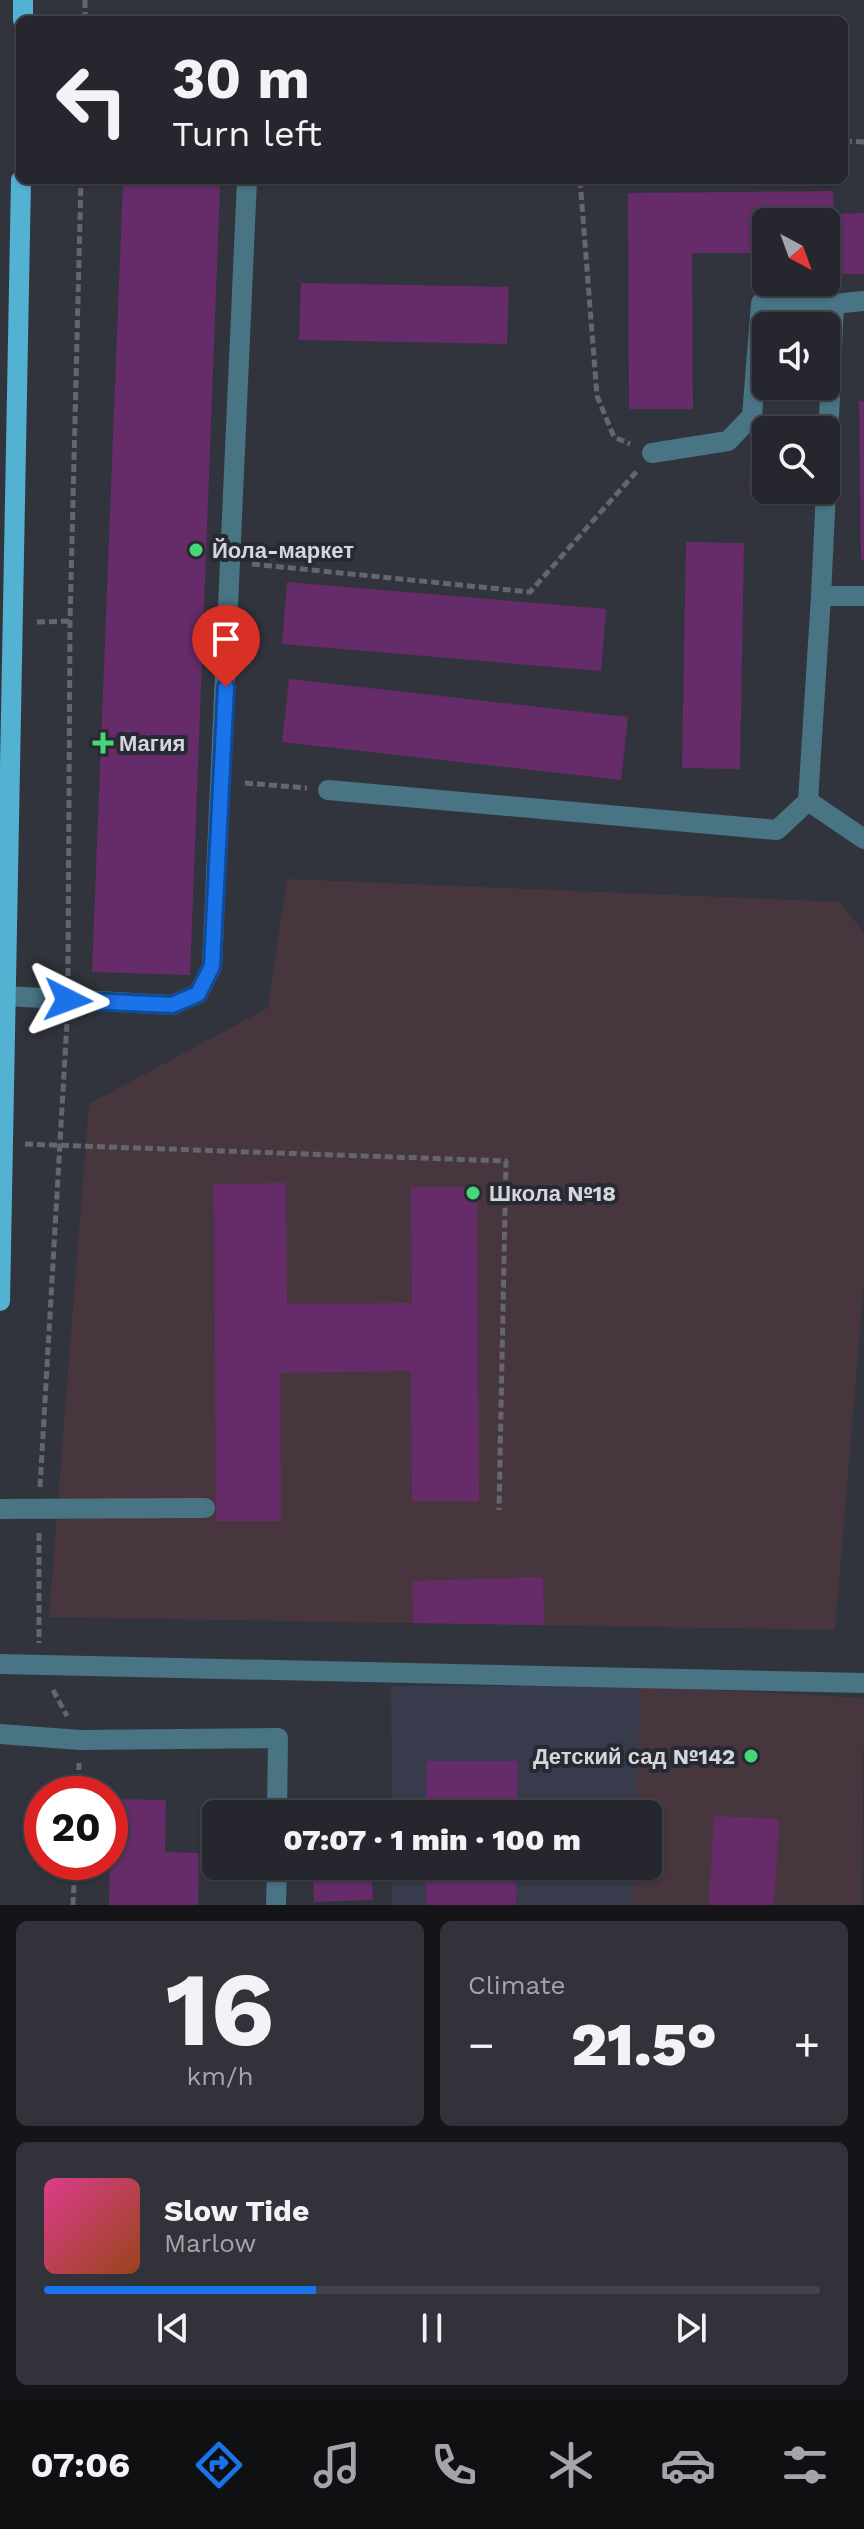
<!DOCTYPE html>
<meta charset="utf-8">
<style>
:root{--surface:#26272e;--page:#32333a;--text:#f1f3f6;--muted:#a4a5aa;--line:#42444a;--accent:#1a73e8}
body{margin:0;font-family:"Work Sans",sans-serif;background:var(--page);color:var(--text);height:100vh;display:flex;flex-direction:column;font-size:30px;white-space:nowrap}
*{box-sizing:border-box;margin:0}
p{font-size:26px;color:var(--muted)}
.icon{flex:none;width:44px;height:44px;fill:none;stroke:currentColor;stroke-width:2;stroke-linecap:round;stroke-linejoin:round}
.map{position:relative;height:1905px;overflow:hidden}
.panel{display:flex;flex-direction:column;gap:16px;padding:16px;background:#151519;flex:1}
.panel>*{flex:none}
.guide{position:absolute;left:16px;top:16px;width:832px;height:168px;border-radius:12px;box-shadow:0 2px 6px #0004,0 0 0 2px var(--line);background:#26272e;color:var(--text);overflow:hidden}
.needle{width:52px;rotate:139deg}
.tools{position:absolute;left:752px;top:208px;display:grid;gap:16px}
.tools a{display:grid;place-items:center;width:88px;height:88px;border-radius:12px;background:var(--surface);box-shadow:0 2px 6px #0004,0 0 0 2px var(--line);font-size:40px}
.speed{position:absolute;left:24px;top:1776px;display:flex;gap:16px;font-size:40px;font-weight:700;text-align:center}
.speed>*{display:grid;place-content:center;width:104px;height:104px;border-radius:50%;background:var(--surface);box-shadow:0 2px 6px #0004,0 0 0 2px var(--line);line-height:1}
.speed .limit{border:12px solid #d22;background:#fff;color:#111}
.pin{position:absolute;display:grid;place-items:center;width:68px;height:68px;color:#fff;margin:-82px -34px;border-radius:50% 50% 50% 0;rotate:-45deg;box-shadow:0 0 8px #0007}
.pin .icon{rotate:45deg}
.me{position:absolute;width:88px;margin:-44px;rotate:93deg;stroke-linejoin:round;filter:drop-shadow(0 0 6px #0008)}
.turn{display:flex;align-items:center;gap:28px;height:168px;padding:0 24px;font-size:36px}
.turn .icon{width:104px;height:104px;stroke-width:2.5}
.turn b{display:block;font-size:56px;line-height:68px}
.big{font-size:60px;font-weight:800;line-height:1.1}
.panel .widget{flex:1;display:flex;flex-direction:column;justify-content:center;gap:12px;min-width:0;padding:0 28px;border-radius:12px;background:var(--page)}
.panel .dial{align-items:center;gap:0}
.dial b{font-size:104px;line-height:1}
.song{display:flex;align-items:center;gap:24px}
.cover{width:96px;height:96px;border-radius:12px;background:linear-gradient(135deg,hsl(330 70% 55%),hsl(20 70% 35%))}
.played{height:8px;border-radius:4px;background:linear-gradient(90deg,var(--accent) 35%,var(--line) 35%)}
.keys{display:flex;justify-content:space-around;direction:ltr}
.heat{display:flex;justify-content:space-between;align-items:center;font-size:44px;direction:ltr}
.panel .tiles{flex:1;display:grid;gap:16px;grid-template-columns:1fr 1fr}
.widget:last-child{grid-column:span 2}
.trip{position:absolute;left:202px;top:1800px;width:460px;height:80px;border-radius:12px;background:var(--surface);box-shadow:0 2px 6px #0004,0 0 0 2px var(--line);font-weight:800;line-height:80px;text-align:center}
.dock{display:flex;height:128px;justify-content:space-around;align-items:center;background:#0f1012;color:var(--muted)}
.dock .icon{width:56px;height:56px}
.dock .on{color:var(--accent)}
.dock b{font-size:36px;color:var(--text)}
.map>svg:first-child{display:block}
.built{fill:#383b4b}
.education{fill:#48363f}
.building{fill:#652c69}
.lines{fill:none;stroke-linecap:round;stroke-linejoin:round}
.path{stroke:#64656d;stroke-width:5;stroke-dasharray:8 4;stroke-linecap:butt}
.minor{stroke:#497484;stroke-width:20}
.major{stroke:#53b2d2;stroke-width:20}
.route-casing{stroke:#114b97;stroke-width:20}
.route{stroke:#1a73e8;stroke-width:14}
.poi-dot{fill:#46d779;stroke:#282a33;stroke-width:3}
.labels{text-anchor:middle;stroke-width:8;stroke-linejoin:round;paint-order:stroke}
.poi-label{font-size:22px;font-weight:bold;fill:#d5d6dc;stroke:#282a33;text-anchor:start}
</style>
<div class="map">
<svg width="864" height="1905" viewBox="0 0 864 1905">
<rect width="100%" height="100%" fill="#32343d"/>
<path class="built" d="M 391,1686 L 640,1686 L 636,1814 L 392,1814 Z
M 392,1866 L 634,1866 L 633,1905 L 392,1905 Z"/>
<path class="education" d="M 287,879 L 840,902 L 864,934 L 864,1282 L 835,1630 L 49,1617 L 89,1104 L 268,1008 Z
M 640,1686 L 864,1698 L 862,1905 L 633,1905 L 634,1866 L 648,1866 L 648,1814 L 636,1814 Z"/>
<path class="building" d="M 123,182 L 220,186 L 190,975 L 92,972 Z
M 833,191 L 834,214 L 864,213 L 864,274 L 833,274 L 833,252 L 826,252 L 826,222 L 766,222 L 766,253 L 692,253 L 693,409 L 629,409 L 628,193 Z
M 301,283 L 509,287 L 507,344 L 299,340 Z
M 859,401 L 864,401 L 864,560 L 861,560 Z
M 751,436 L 766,437 L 766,490 L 749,490 Z
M 686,542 L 744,543 L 740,769 L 682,768 Z
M 287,582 L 606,609 L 601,671 L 282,644 Z
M 289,679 L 628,717 L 621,780 L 282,742 Z
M 286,1183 L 287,1304 L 412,1303 L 411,1187 L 477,1187 L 479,1501 L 412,1501 L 411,1371 L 280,1373 L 281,1521 L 216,1521 L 214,1184 Z
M 543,1577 L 544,1625 L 413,1623 L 412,1581 Z
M 427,1761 L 518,1761 L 517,1814 L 426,1814 Z
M 111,1799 L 166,1800 L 165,1852 L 199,1853 L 198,1905 L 109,1905 Z
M 714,1816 L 779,1819 L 774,1905 L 709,1905 Z
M 313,1866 L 371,1866 L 373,1900 L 314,1902 Z
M 426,1866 L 517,1866 L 516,1905 L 426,1905 Z"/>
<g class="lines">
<path class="path" d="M 85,20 L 85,0
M 844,141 L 864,142
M 580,180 L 597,396 L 614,437 L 630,444
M 252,564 L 530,592 L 638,470
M 37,622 L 70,621
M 245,783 L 307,788
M 68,976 L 70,621 L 81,180
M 25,1144 L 506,1161 L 499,1510
M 40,1487 L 67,1022
M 39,1533 L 39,1643
M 53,1690 L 67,1716
M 78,1794 L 79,1763
M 73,1905 L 75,1862"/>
<path class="minor" d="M 652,453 L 728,441 L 752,416 L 761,303 L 834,304
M 826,485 L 834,304 L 864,301
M 821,596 L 826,490
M 328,790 L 777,830 L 808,801 L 821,596 L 864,596
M 808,801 L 864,839
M 5,996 L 172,1005 L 198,994 L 212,966 L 247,180
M 0,1509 L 205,1508
M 0,1664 L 864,1683
M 0,1734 L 80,1740 L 278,1738 L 277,1814
M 276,1905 L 277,1866"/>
<path class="major" d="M 23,20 L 23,0
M 0,1301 L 21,180"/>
</g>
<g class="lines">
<g class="route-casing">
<path id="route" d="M 68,1000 L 172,1005 L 198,994 L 212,966 L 226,687"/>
</g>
<use href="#route" class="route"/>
</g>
<g class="poi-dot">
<circle cx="196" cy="550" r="8"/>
<path d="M99 731h8v8h8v8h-8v8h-8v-8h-8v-8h8z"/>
<circle cx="473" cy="1193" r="8"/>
<circle cx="751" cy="1756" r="8"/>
</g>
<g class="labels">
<g class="poi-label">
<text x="212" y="558">Йола-маркет</text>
<text x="119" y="751">Магия</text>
<text x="489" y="1201">Школа №18</text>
<text x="735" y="1764" text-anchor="end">Детский сад №142</text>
</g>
</g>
</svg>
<div class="tools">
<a><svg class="needle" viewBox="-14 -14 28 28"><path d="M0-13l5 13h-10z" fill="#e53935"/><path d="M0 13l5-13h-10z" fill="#a4a5aa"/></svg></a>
<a><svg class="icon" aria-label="sound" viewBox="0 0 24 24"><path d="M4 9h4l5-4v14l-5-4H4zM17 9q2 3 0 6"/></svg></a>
<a><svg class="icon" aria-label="search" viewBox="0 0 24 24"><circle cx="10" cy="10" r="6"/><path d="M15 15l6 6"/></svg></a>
</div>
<div class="speed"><div class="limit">20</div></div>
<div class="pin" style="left:226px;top:687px;background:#d93025"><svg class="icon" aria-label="arrive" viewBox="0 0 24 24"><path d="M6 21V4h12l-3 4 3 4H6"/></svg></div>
<svg class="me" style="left:68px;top:1000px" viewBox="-20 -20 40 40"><path d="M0-17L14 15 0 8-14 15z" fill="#1a73e8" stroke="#fff" stroke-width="4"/></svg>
<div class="trip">07:07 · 1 min · 100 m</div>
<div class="guide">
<div class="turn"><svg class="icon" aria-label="left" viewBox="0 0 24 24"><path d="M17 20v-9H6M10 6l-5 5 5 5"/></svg><div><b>30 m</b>Turn left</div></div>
</div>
</div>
<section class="panel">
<div class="tiles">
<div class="widget dial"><b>16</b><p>km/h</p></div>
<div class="widget"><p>Climate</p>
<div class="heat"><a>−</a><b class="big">21.5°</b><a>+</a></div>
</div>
<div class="widget">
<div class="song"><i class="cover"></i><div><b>Slow Tide</b><p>Marlow</p></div></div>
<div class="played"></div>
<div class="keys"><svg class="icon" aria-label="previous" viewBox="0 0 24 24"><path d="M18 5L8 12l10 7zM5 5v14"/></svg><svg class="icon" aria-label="pause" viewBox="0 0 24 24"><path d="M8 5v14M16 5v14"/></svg><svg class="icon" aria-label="next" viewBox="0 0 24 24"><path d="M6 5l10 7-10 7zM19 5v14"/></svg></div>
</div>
</div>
</section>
<nav class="dock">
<b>07:06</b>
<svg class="icon on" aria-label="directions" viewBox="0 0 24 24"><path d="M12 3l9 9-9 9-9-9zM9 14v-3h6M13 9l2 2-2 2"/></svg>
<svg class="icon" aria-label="music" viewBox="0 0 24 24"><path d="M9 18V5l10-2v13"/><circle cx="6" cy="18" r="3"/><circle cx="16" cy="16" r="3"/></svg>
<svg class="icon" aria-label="phone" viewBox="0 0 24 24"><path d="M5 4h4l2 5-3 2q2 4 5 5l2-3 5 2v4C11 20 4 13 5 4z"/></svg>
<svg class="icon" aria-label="climate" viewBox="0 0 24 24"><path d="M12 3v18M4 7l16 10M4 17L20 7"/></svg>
<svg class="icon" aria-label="car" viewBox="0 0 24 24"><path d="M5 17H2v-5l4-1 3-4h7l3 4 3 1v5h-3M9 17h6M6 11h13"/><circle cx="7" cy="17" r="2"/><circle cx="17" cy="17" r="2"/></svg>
<svg class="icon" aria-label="filters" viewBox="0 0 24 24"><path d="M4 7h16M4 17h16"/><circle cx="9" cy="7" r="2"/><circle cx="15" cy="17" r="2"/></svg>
</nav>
